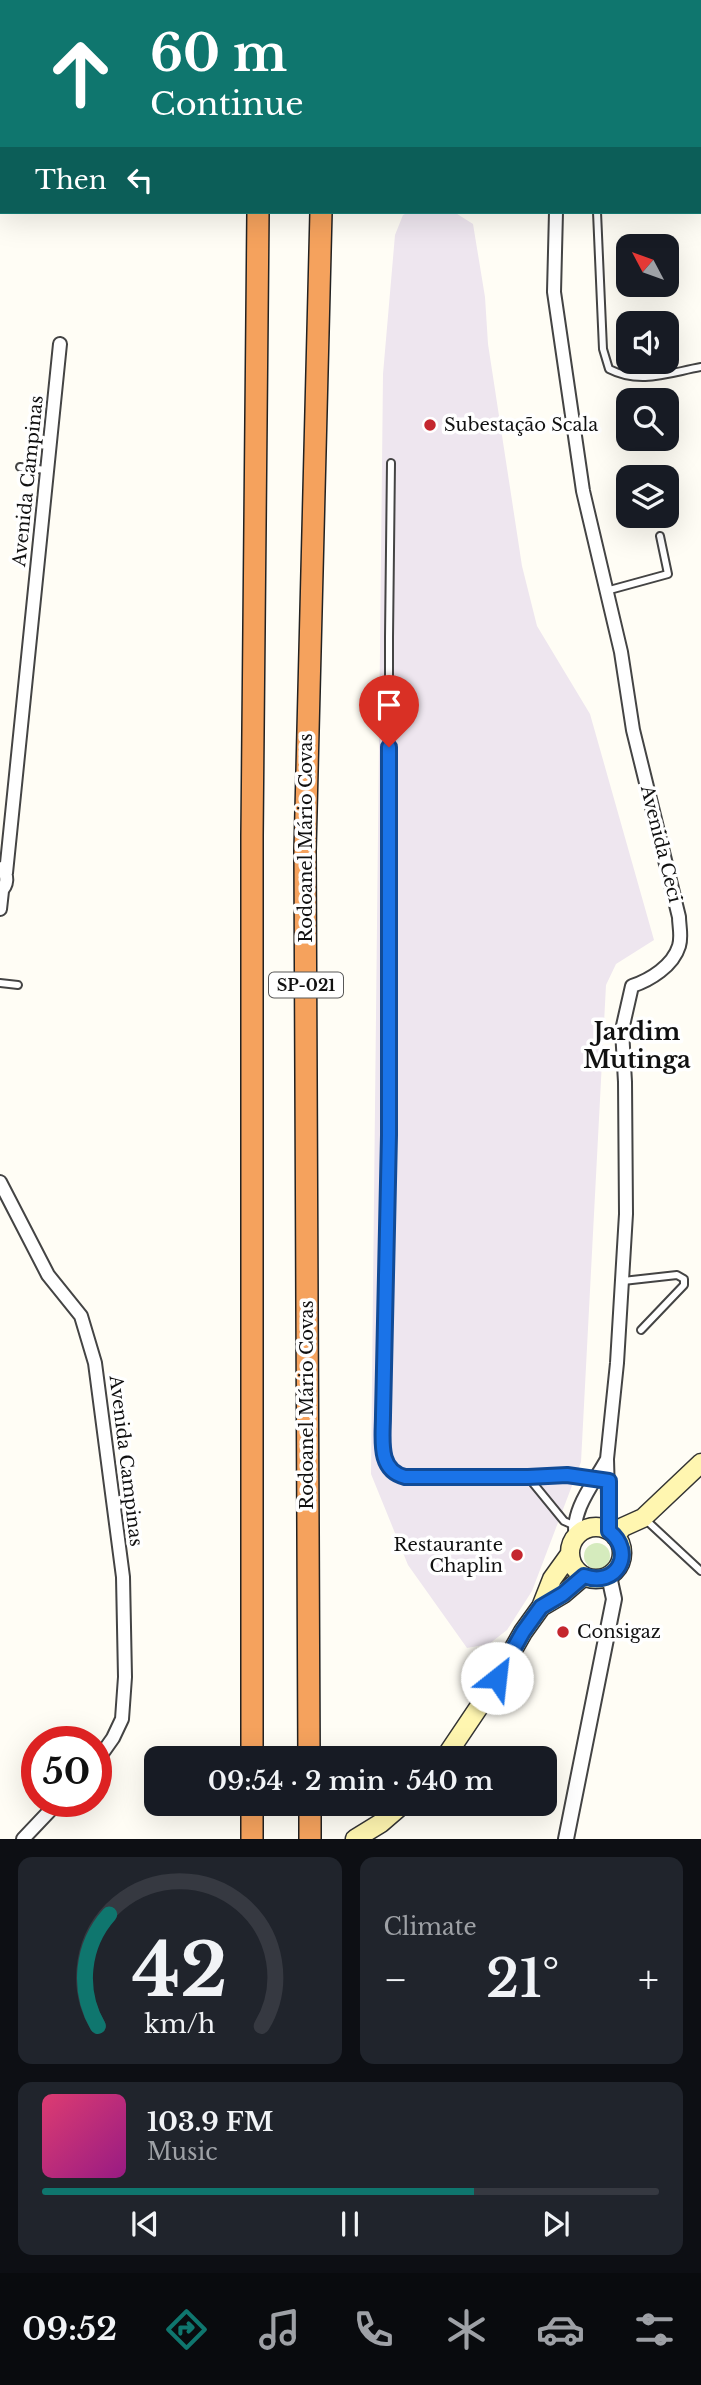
<!DOCTYPE html>
<meta charset="utf-8">
<style>
:root{--surface:#171b24;--page:#20242c;--text:#f1f3f6;--muted:#9ea1a6;--line:#363941;--accent:#0f766e}
body{margin:0;font-family:"Libre Baskerville",serif;background:var(--page);color:var(--text);height:100vh;display:flex;flex-direction:column;font-size:26px;white-space:nowrap}
*{box-sizing:border-box;margin:0}
p{font-size:23px;color:var(--muted)}
.icon{flex:none;width:38px;height:38px;fill:none;stroke:currentColor;stroke-width:2;stroke-linecap:round;stroke-linejoin:round}
.map{position:relative;height:1839px;overflow:hidden}
.panel{display:flex;flex-direction:column;gap:18px;padding:18px;background:#0d0f14;flex:1}
.panel>*{flex:none}
.top-card{position:absolute;left:0px;top:0px;width:702px;height:214px;box-shadow:0 7px 28px #0002;background:#0f766e;color:#fff;overflow:hidden}
.needle{width:46px;rotate:311deg}
.tools{position:absolute;left:616px;top:234px;display:grid;gap:14px}
.tools a{display:grid;place-items:center;width:63px;height:63px;border-radius:14px;background:var(--surface);box-shadow:0 7px 28px #0002;font-size:35px}
.speed{position:absolute;left:21px;top:1726px;display:flex;gap:14px;font-size:35px;font-weight:700;text-align:center}
.speed>*{display:grid;place-content:center;width:91px;height:91px;border-radius:50%;background:var(--surface);box-shadow:0 7px 28px #0002;line-height:1}
.speed .limit{border:10px solid #d22;background:#fff;color:#111}
.pin{position:absolute;display:grid;place-items:center;width:60px;height:60px;color:#fff;margin:-72px -30px;border-radius:50% 50% 50% 0;rotate:-45deg;box-shadow:0 0 7px #0007}
.pin .icon{rotate:45deg}
.me{position:absolute;width:77px;margin:-38px;rotate:29deg;stroke-linejoin:round;filter:drop-shadow(0 0 5px #0008)}
.turn{display:flex;align-items:center;gap:24px;height:147px;padding:0 35px;font-size:32px}
.turn .icon{width:91px;height:91px;stroke-width:2.5}
.turn b{display:block;font-size:49px;line-height:60px}
.then{display:flex;align-items:center;height:66px;padding:0 35px;background:#0003;gap:14px;font-size:26px}
.big{font-size:52px;font-weight:600;line-height:1.1}
.panel .card{flex:1;display:flex;flex-direction:column;justify-content:center;gap:10px;min-width:0;padding:0 24px;border-radius:14px;background:var(--page)}
.panel .dial{align-items:center;gap:0}
.dial svg{height:182px;overflow:visible;fill:none;stroke:var(--line);stroke-width:7;stroke-linecap:round;text-anchor:middle}
.dial text{fill:var(--text);stroke:none}
.song{display:flex;align-items:center;gap:21px}
.cover{width:84px;height:84px;border-radius:10px;background:linear-gradient(135deg,hsl(340 70% 55%),hsl(310 70% 35%))}
.played{height:7px;border-radius:4px;background:linear-gradient(90deg,var(--accent) 70%,var(--line) 70%)}
.keys{display:flex;justify-content:space-around;direction:ltr}
.heat{display:flex;justify-content:space-between;align-items:center;font-size:38px;direction:ltr}
.panel .tiles{flex:1;display:grid;gap:18px;grid-template-columns:1fr 1fr}
.card:last-child{grid-column:span 2}
.trip{position:absolute;left:144px;top:1746px;width:413px;height:70px;border-radius:14px;background:var(--surface);box-shadow:0 7px 28px #0002;font-weight:600;line-height:70px;text-align:center}
.tabs{display:flex;height:112px;justify-content:space-around;align-items:center;background:#090b0e;color:var(--muted)}
.tabs .icon{width:49px;height:49px}
.tabs .current{color:var(--accent)}
.tabs b{font-size:32px;color:var(--text)}
.map>svg:first-child{display:block}
.industrial{fill:#eee6ef}
.green{fill:#d5ebbd}
.lines{fill:none;stroke-linecap:round;stroke-linejoin:round}
.service-casing{stroke:#444;stroke-width:10}
.minor-casing{stroke:#444;stroke-width:16}
.tertiary-casing{stroke:#444;stroke-width:18}
.secondary-casing{stroke:#333;stroke-width:21}
.motorway-casing{stroke:#222;stroke-width:24}
.service{stroke:#fff;stroke-width:6}
.minor{stroke:#fff;stroke-width:12}
.tertiary{stroke:#fff;stroke-width:14}
.secondary{stroke:#fff6b0;stroke-width:18}
.motorway{stroke:#f5a25d;stroke-width:21}
.route-casing{stroke:#114b97;stroke-width:18}
.route{stroke:#1a73e8;stroke-width:12}
.poi-dot{fill:#c4262e;stroke:#fff;stroke-width:2.5}
.labels{text-anchor:middle;stroke-width:7;stroke-linejoin:round;paint-order:stroke}
.shield{fill:#fff;stroke:#585858;stroke-width:2}
.shield-label{font-size:16px;font-weight:bold;fill:#111}
.poi-label{font-size:18px;fill:#111;stroke:#fff;text-anchor:start}
.street-label{font-size:18px;fill:#111;stroke:#fff}
.district-label{font-size:24px;font-weight:bold;fill:#111;stroke:#fff}
</style>
<div class="map">
<svg width="701" height="1839" viewBox="0 0 701 1839">
<rect width="100%" height="100%" fill="#fffdf5"/>
<path class="industrial" d="M 409,212 L 454,212 L 473,224 L 485,297 L 488,344 L 522,566 L 537,626 L 590,714 L 654,940 L 616,964 L 606,985 L 581,1462 L 532,1591 L 507,1630 L 489,1644 L 467,1648 L 408,1565 L 371,1474 L 383,374 L 395,235 L 403,215 Z"/>
<path class="green" d="M584 1556a13 13 0 1 1 26 0a13 13 0 1 1-26 0Z"/>
<g class="lines">
<g class="service-casing">
<path id="service" d="M 597,212 L 603,349 L 609,369 C 640,385 668,373 701,367
M 391,463 L 389,637 L 389,1135 L 383,1455 C 387,1467 392,1474 405,1477 L 528,1477 L 567,1475 L 597,1479
M 20,467 L 46,470
M 606,591 L 668,574 L 660,536
M 0,983 L 18,985
M 623,1281 L 677,1275 L 684,1279 L 684,1285 L 641,1330
M 528,1477 L 564,1521 L 573,1525
M 646,1520 L 701,1571"/>
</g>
<g class="minor-casing">
<path id="minor" d="M 508,0 L 508,2
M 556,212 L 554,292 L 583,491 L 621,652 L 633,730 L 679,917 C 679,926 682,936 679,946 C 673,966 650,980 632,986 L 622,1030 L 625,1082 L 626,1214 L 617,1363 L 607,1459 L 609,1531
M 6,873 L 60,344
M 0,892 C 8,885 8,876 2,868
M 0,909 L 2,891
M 0,1182 L 48,1275 L 81,1316 L 95,1363 L 123,1577 L 125,1677 L 122,1719 L 113,1738 L 96,1762
M 576,1538 C 570,1511 594,1483 607,1459
M 23,1839 L 59,1801"/>
</g>
<g class="tertiary-casing">
<path id="tertiary" d="M 566,1839 L 614,1599 L 609,1576"/>
</g>
<g class="secondary-casing">
<path id="secondary" d="M570 1553a26 26 0 1 1 52 0a26 26 0 1 1-52 0Z
M 615,1536 L 623,1527 L 643,1518 L 701,1463
M 541,1607 L 563,1594 L 584,1576
M 444,1759 L 489,1692 L 523,1632 L 541,1607 L 552,1579 L 570,1554
M 355,1839 L 381,1823 L 403,1804"/>
</g>
<g class="motorway-casing">
<path id="motorway" d="M 263,2 L 263,0
M 332,2 L 333,0
M 252,1759 L 252,836 L 258,212
M 309,1759 L 305,851 L 321,212
M 252,1804 L 252,1839
M 310,1804 L 310,1839"/>
</g>
<use href="#service" class="service"/>
<use href="#minor" class="minor"/>
<use href="#tertiary" class="tertiary"/>
<use href="#secondary" class="secondary"/>
<use href="#motorway" class="motorway"/>
</g>
<g class="lines">
<g class="route-casing">
<path id="route" d="M 389,747 L 389,1135 L 383,1415 C 383,1439 377,1470 405,1477 L 528,1477 L 567,1475 L 609,1481 L 609,1531 C 636,1552 617,1588 584,1576 L 563,1594 L 541,1607 L 523,1632 L 497,1678"/>
</g>
<use href="#route" class="route"/>
</g>
<g class="poi-dot">
<circle cx="430" cy="425" r="7"/>
<circle cx="517" cy="1555" r="7"/>
<circle cx="563" cy="1632" r="7"/>
</g>
<g class="labels">
<rect class="shield" x="269" y="972.5" width="74" height="25" rx="5"/>
<g class="shield-label">
<text x="306" y="991">SP-021</text>
</g>
<g class="poi-label">
<text x="444" y="431">Subestação Scala</text>
<text x="503" y="1551" text-anchor="end">Restaurante<tspan x="503" dy="21">Chaplin</tspan></text>
<text x="577" y="1638">Consigaz</text>
</g>
<g class="street-label">
<text transform="translate(28 481) rotate(-84)" y="6">Avenida Campinas</text>
<text transform="translate(306 838) rotate(-90)" y="6">Rodoanel Mário Covas</text>
<text transform="translate(661 844) rotate(76)" y="6">Avenida Ceci</text>
<text transform="translate(307 1405) rotate(-90)" y="6">Rodoanel Mário Covas</text>
<text transform="translate(126 1461) rotate(83)" y="6">Avenida Campinas</text>
</g>
<g class="district-label">
<text x="637" y="1040">Jardim<tspan x="637" dy="28">Mutinga</tspan></text>
</g>
</g>
</svg>
<div class="tools">
<a><svg class="needle" viewBox="-14 -14 28 28"><path d="M0-13l5 13h-10z" fill="#e53935"/><path d="M0 13l5-13h-10z" fill="#9ea1a6"/></svg></a>
<a><svg class="icon" aria-label="sound" viewBox="0 0 24 24"><path d="M4 9h4l5-4v14l-5-4H4zM17 9q2 3 0 6"/></svg></a>
<a><svg class="icon" aria-label="search" viewBox="0 0 24 24"><circle cx="10" cy="10" r="6"/><path d="M15 15l6 6"/></svg></a>
<a><svg class="icon" aria-label="layers" viewBox="0 0 24 24"><path d="M12 4l9 5-9 5-9-5zM3 14l9 5 9-5"/></svg></a>
</div>
<div class="speed"><div class="limit">50</div></div>
<div class="pin" style="left:389px;top:747px;background:#d93025"><svg class="icon" aria-label="arrive" viewBox="0 0 24 24"><path d="M6 21V4h12l-3 4 3 4H6"/></svg></div>
<svg class="me" style="left:497px;top:1678px" viewBox="-20 -20 40 40"><circle r="19" fill="#fff"/><path d="M0-13L10 11 0 6-10 11z" fill="#1a73e8"/></svg>
<div class="trip">09:54 · 2 min · 540 m</div>
<div class="top-card">
<div class="turn"><svg class="icon" aria-label="ahead" viewBox="0 0 24 24"><path d="M12 20V5M6 11l6-6 6 6"/></svg><div><b>60 m</b>Continue</div></div>
<div class="then">Then<svg class="icon" aria-label="left" viewBox="0 0 24 24"><path d="M17 20v-9H6M10 6l-5 5 5 5"/></svg></div>
</div>
</div>
<section class="panel">
<div class="tiles">
<div class="card dial"><svg viewBox="0 0 100 80">
<path d="M14 69A42 42 0 1 1 86 69"/>
<path d="M14 69A42 42 0 0 1 19 20" stroke="#0f766e"/>
<text x="50" y="56" font-size="32" font-weight="700">42</text>
<text x="50" y="72" font-size="11">km/h</text>
</svg></div>
<div class="card"><p>Climate</p>
<div class="heat"><a>−</a><b class="big">21°</b><a>+</a></div>
</div>
<div class="card">
<div class="song"><i class="cover"></i><div><b>103.9 FM</b><p>Music</p></div></div>
<div class="played"></div>
<div class="keys"><svg class="icon" aria-label="previous" viewBox="0 0 24 24"><path d="M18 5L8 12l10 7zM5 5v14"/></svg><svg class="icon" aria-label="pause" viewBox="0 0 24 24"><path d="M8 5v14M16 5v14"/></svg><svg class="icon" aria-label="next" viewBox="0 0 24 24"><path d="M6 5l10 7-10 7zM19 5v14"/></svg></div>
</div>
</div>
</section>
<nav class="tabs">
<b>09:52</b>
<svg class="icon current" aria-label="directions" viewBox="0 0 24 24"><path d="M12 3l9 9-9 9-9-9zM9 14v-3h6M13 9l2 2-2 2"/></svg>
<svg class="icon" aria-label="music" viewBox="0 0 24 24"><path d="M9 18V5l10-2v13"/><circle cx="6" cy="18" r="3"/><circle cx="16" cy="16" r="3"/></svg>
<svg class="icon" aria-label="phone" viewBox="0 0 24 24"><path d="M5 4h4l2 5-3 2q2 4 5 5l2-3 5 2v4C11 20 4 13 5 4z"/></svg>
<svg class="icon" aria-label="climate" viewBox="0 0 24 24"><path d="M12 3v18M4 7l16 10M4 17L20 7"/></svg>
<svg class="icon" aria-label="car" viewBox="0 0 24 24"><path d="M5 17H2v-5l4-1 3-4h7l3 4 3 1v5h-3M9 17h6M6 11h13"/><circle cx="7" cy="17" r="2"/><circle cx="17" cy="17" r="2"/></svg>
<svg class="icon" aria-label="filters" viewBox="0 0 24 24"><path d="M4 7h16M4 17h16"/><circle cx="9" cy="7" r="2"/><circle cx="15" cy="17" r="2"/></svg>
</nav>
